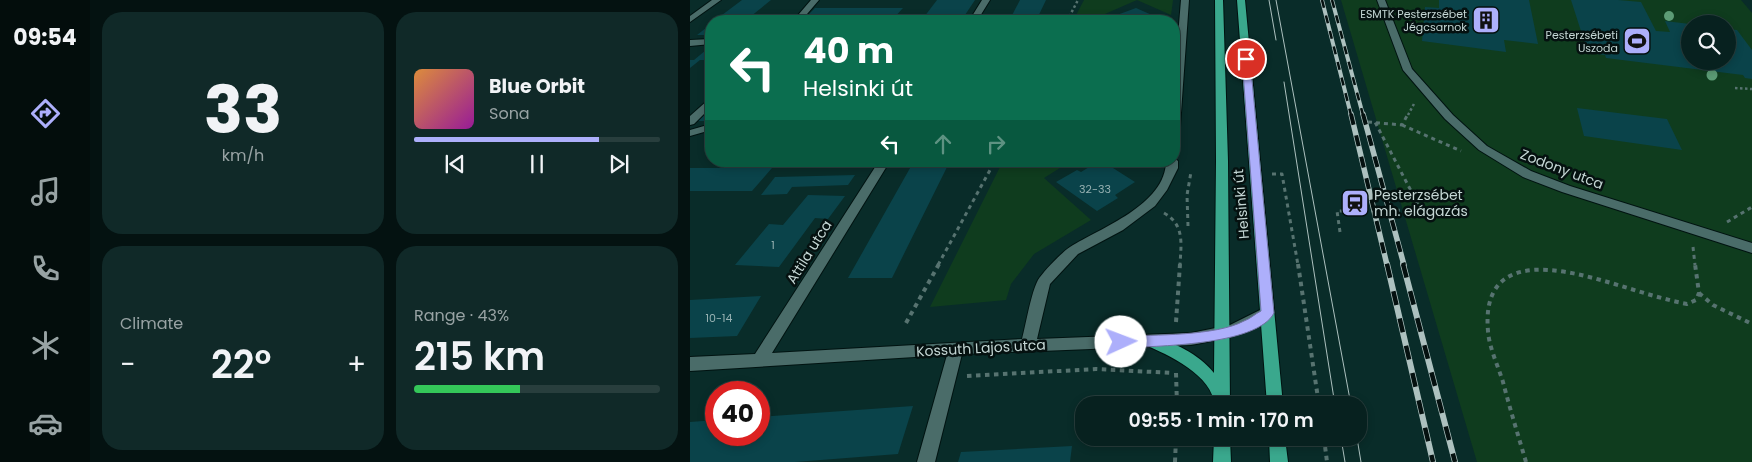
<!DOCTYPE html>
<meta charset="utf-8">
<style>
:root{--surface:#07211f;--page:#102928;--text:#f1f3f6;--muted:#98a3a4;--line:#283e3d;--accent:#adaffb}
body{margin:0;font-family:Poppins,sans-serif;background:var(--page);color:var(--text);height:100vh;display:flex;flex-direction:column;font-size:19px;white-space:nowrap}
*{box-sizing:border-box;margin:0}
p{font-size:16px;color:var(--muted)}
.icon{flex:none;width:28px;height:28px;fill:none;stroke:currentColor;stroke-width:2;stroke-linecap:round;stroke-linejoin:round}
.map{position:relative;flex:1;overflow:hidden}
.drawer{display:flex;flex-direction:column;gap:12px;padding:12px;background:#041211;width:600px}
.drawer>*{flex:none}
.banner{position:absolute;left:15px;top:15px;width:475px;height:152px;border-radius:20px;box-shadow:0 2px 8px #0003,0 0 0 1px var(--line);background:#0b6e4f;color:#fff;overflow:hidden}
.controls{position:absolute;left:991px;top:15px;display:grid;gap:10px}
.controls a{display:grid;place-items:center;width:55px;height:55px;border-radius:50%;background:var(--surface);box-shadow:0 2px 8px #0003,0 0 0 1px var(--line);font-size:25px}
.speed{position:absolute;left:15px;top:381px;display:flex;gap:10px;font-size:25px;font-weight:700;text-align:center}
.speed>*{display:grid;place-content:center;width:65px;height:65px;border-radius:50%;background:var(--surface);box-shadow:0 2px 8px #0003,0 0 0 1px var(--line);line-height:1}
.speed .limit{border:8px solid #d22;background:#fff;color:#111}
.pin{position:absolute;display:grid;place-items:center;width:42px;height:42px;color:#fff;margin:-21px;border:2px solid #fff;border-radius:50%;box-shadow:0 1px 5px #0007}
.me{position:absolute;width:55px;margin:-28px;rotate:88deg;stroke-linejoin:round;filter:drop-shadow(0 0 4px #0008)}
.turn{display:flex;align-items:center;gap:18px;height:105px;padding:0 15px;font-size:22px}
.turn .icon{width:65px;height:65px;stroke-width:2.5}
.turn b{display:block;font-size:35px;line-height:42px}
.lanes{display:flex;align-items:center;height:48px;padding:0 15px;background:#0003;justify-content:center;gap:25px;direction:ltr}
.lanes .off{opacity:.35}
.big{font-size:38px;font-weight:600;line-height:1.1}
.drawer .tile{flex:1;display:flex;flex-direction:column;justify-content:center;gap:8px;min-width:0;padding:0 18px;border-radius:20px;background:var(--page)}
.drawer .dial{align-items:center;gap:0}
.dial b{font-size:65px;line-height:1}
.song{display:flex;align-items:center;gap:15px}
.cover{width:60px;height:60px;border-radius:8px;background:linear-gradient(135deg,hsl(30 70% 55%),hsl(300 70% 35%))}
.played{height:5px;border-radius:2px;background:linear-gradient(90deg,var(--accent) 75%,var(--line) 75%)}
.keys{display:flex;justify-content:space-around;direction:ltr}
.heat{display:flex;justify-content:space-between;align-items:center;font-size:28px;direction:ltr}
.charge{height:8px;border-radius:4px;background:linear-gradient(90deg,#34c759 43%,var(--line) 0)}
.drawer .tiles{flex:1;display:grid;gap:12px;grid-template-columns:repeat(2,1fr)}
.trip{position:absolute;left:385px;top:396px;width:292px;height:50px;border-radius:20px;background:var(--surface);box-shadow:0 2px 8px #0003,0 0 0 1px var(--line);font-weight:600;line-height:50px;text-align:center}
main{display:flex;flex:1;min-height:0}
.menu{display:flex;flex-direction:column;width:90px;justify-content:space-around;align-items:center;background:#030d0c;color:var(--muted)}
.menu .icon{width:35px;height:35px}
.menu .on{color:var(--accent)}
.menu b{font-size:22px;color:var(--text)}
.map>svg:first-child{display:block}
.green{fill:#0f3c1e;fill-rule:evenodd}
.building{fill:#0a434a}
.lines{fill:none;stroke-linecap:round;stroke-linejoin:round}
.minor-casing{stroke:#001311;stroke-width:2}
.major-casing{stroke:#001311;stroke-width:2}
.path-far2{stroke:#577370;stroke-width:2.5;stroke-dasharray:2.5 2.5;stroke-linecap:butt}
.path-far1{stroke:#577370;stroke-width:3;stroke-dasharray:4 4;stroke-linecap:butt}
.path{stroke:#577370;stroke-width:4;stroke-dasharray:4.5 4.5;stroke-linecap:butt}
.minor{fill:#4a6c69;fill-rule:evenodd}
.major{fill:#3aa88d;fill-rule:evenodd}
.tram{stroke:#adc1bf;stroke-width:1}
.rail-far2-casing{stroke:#adc1bf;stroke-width:4}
.rail-far1-casing{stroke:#adc1bf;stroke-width:5.5}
.rail-casing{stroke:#adc1bf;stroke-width:6}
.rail-far2{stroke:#051110;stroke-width:2.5;stroke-dasharray:8;stroke-linecap:butt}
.rail-far1{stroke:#051110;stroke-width:4;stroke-dasharray:11;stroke-linecap:butt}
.rail{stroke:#051110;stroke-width:4.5;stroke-dasharray:14;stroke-linecap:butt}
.tree{fill:#5c9c76}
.route{fill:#adaffb;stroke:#7072a3}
.labels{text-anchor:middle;stroke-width:5;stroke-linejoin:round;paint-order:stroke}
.far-poi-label{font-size:11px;fill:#c4d6d4;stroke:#051110;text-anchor:end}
.number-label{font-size:11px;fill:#96b1b2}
.street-label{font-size:14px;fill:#c4d6d4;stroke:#051110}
.poi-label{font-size:14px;fill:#c4d6d4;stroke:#051110;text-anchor:start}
</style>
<main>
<nav class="menu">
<b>09:54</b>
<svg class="icon on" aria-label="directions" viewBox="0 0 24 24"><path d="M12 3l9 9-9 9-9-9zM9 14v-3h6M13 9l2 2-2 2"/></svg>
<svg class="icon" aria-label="music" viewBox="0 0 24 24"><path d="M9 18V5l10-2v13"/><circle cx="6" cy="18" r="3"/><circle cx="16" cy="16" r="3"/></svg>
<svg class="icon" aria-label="phone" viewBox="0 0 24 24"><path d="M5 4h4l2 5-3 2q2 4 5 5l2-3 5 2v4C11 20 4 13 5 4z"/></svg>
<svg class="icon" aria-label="climate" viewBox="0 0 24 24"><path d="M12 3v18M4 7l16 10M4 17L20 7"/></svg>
<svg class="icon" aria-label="car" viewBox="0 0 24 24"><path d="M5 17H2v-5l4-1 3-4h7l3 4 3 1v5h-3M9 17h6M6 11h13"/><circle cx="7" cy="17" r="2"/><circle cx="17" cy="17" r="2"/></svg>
</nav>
<section class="drawer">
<div class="tiles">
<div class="tile dial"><b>33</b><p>km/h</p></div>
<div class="tile">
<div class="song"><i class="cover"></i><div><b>Blue Orbit</b><p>Sona</p></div></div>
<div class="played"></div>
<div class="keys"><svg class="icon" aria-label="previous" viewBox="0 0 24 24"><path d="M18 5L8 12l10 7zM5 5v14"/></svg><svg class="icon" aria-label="pause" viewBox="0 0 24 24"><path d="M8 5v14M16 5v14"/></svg><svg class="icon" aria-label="next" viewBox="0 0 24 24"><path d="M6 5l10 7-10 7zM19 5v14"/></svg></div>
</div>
<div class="tile"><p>Climate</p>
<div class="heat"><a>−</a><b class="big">22°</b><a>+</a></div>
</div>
<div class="tile"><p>Range · 43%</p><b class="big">215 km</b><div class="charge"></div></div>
</div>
</section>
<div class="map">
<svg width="1062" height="462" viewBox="0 0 1062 462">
<rect width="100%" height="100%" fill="#092c29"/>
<path class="green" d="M 394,0 L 483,0 L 481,15 L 447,0 L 408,17 L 416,21 L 383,21 Z
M 651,0 L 1051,0 L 1062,13 L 1062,462 L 787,462 ZM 1000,24 L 1038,24 L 1038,61 L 1000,61 Z
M 313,161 L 381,161 L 354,178 L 401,220 L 344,254 L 321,284 L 316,300 L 240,307 Z"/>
<path class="building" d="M 52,0 L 81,0 L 55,21 L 24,21 Z
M 247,0 L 285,0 L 275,15 L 264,15 L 259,21 L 231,21 Z
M 330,0 L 356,0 L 346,21 L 319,21 Z
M 749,0 L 839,0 L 848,44 L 814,40 L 816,52 L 732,41 L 735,7 L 749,8 Z
M 881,0 L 928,0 L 951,2 L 966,31 L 980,32 L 975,21 L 1000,24 L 1000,61 L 1038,61 L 1038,29 L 1047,30 L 1062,50 L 1062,79 L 1055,78 L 1053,75 L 916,58 L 915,55 L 898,53 Z
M 125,8 L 213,8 L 203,19 L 113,20 Z
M 446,8 L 471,19 L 466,21 L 421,21 L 416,19 Z
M 21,24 L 21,35 L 7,35 Z
M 16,50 L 21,50 L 21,58 L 18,60 L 10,60 L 0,68 L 0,60 L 4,60 Z
M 21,108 L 21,121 L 7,121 Z
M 887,108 L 977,119 L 992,150 L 894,136 Z
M 224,161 L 260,161 L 202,278 L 158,278 Z
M 409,161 L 412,161 L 445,182 L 425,195 L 428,198 L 407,211 L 366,182 L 387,170 L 391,172 Z
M 0,168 L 82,168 L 62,191 L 0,191 Z
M 165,175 L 158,185 L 102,187 L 97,194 L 71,195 L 85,177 Z
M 118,195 L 155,196 L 138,219 L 125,218 L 89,267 L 45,265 L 79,224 L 93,225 Z
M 71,296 L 47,336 L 0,338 L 0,300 Z
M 223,406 L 208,454 L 105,462 L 0,462 L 0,422 L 26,420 L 26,435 L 69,435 L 69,417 Z
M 382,446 L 380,462 L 268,462 L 271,452 Z"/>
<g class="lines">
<g class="minor-casing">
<path id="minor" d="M 22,0 L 31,0 L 0,22 L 0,16 Z
M 121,0 L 129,0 L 111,21 L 103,21 Z
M 292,0 L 300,0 L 287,21 L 279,21 Z
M 491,0 L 499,0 L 489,141 L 484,144 L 484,84 Z
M 687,0 L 695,0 L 722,69 L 763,115 L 797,146 L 841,171 L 880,186 L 1062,243 L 1062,253 L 872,192 L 833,177 L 789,150 L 755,119 L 713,70 Z
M 21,39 L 21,44 L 0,46 L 0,40 Z
M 21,99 L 21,107 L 4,124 L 0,125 L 0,116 L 18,100 Z
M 21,124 L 21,130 L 0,136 L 0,130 Z
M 484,158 L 488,161 L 488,168 L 477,190 L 465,206 L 433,230 L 388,254 L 360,284 L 347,339 L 501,333 L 540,325 L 572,309 L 577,307 L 582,309 L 584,313 L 582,317 C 557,333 531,340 501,345 L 272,354 L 245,462 L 227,462 L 257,355 L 0,371 L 0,357 L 65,354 L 189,161 L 200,161 L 82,353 L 332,339 C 336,324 341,293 348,280 C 353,272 372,252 380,247 C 410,228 476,205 476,161 L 484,161 Z"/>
</g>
<g class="major-casing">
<path id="major" d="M 525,0 L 533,0 L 538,161 L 540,405 L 524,405 C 524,376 477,354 455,345 L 453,341 L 455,337 L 460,335 C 484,343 508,353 524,373 L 526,161 Z
M 547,0 L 555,0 L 593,405 L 577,405 Z
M 524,438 L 540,438 L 541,462 L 523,462 Z
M 579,438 L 595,438 L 598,462 L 580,462 Z"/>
</g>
<path class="path-far2" d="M 377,21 L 388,0
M 1045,88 L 1062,89
M 718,115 L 725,102"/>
<path class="path-far1" d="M 678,122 L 712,125 L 718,114
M 712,125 L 771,151
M 582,174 L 592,174 L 608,265
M 474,213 C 495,225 491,244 490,265
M 1037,222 L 1062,207
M 498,226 L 497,195 L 501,172
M 650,232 L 647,211 L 731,210 L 685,122
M 1003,247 L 1005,265
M 248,265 L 305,161"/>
<path class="path" d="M 608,264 L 629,405
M 1009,293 L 1023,305 L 1062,324
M 486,322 L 490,264
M 216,323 L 249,264
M 486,373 L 487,405
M 277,376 L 406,369 L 483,373
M 634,438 L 637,462
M 485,462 L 486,438
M 836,462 C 828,435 820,409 813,382 C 808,366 799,347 798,331 C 793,275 828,264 876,272 C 917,279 956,296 997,304 L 1006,300 L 1009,293 L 1005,264"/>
<use href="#minor" class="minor"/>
<use href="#major" class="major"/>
<path class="tram" d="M 579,0 L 586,40
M 586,0 L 661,405
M 594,82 L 645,405
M 651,438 L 655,462
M 667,438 L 671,462"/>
<g class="rail-far2-casing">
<path id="rail-far2" d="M 632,0 L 661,115
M 642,0 L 673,115"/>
</g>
<g class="rail-far1-casing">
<path id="rail-far1" d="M 661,114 L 697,265
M 673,114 L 714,265"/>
</g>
<g class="rail-casing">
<path id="rail" d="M 697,264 L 743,462
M 713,264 L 765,462"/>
</g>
<use href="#rail-far2" class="rail-far2"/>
<use href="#rail-far1" class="rail-far1"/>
<use href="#rail" class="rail"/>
</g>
<g class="tree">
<circle cx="979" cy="16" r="5"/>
<circle cx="1022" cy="75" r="5.5"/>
</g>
<path class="route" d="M 556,56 L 560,59 L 584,313 C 567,346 464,346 431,348 L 426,346 L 424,342 L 426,338 L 431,336 C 464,335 526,336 554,321 C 560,319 565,314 571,311 L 552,59 Z"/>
<defs>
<g id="building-square" transform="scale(1.4375)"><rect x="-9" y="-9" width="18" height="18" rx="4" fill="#adaffb" stroke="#051110"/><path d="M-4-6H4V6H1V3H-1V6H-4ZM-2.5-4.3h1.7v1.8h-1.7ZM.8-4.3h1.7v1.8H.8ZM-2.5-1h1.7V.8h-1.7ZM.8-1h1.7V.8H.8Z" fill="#111"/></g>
<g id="stadium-square" transform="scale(1.4375)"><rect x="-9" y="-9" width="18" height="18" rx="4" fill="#adaffb" stroke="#051110"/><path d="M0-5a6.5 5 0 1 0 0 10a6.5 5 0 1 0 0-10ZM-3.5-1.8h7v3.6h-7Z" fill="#111"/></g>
<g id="station-square" transform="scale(1.4375)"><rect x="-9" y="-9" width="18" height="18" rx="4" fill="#adaffb" stroke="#051110"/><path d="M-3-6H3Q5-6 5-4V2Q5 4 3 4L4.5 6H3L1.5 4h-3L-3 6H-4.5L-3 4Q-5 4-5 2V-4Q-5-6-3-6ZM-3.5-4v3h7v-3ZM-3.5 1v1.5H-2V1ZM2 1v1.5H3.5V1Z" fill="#111"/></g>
</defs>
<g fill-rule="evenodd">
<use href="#building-square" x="796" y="20"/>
<use href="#stadium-square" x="947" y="41"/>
<use href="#station-square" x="665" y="203"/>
</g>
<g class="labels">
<g class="far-poi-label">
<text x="777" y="18">ESMTK Pesterzsébet<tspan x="777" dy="13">Jégcsarnok</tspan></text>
<text x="928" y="39">Pesterzsébeti<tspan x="928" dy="13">Uszoda</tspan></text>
</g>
<g class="number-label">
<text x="405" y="193">32-33</text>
<text x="83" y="249">1</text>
<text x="29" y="322">10-14</text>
</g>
<g class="street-label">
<text transform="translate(872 169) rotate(21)" y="5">Zodony utca</text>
<text transform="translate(551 204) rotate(-95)" y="5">Helsinki út</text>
<text transform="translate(119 252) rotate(-58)" y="5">Attila utca</text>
<text transform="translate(291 348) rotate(-3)" y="5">Kossuth Lajos utca</text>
</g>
<g class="poi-label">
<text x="684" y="200">Pesterzsébet<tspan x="684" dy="16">mh. elágazás</tspan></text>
</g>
</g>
</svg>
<div class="controls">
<a><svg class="icon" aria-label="search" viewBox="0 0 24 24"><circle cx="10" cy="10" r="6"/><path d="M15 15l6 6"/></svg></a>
</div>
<div class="speed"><div class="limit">40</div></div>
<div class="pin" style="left:556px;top:59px;background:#d93025"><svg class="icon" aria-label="arrive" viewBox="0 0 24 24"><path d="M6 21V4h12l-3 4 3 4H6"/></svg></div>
<svg class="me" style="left:431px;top:342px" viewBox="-20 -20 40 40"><circle r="19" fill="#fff"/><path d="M0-13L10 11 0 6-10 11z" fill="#adaffb"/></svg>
<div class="trip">09:55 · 1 min · 170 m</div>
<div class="banner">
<div class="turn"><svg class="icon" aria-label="left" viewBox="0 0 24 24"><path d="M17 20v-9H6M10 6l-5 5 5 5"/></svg><div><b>40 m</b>Helsinki út</div></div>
<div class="lanes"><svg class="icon" aria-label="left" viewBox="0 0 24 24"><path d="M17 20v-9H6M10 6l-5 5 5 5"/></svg><svg class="icon off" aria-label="ahead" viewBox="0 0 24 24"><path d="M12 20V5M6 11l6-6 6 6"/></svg><svg class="icon off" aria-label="right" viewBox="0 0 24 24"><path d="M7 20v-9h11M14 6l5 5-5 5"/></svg></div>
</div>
</div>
</main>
